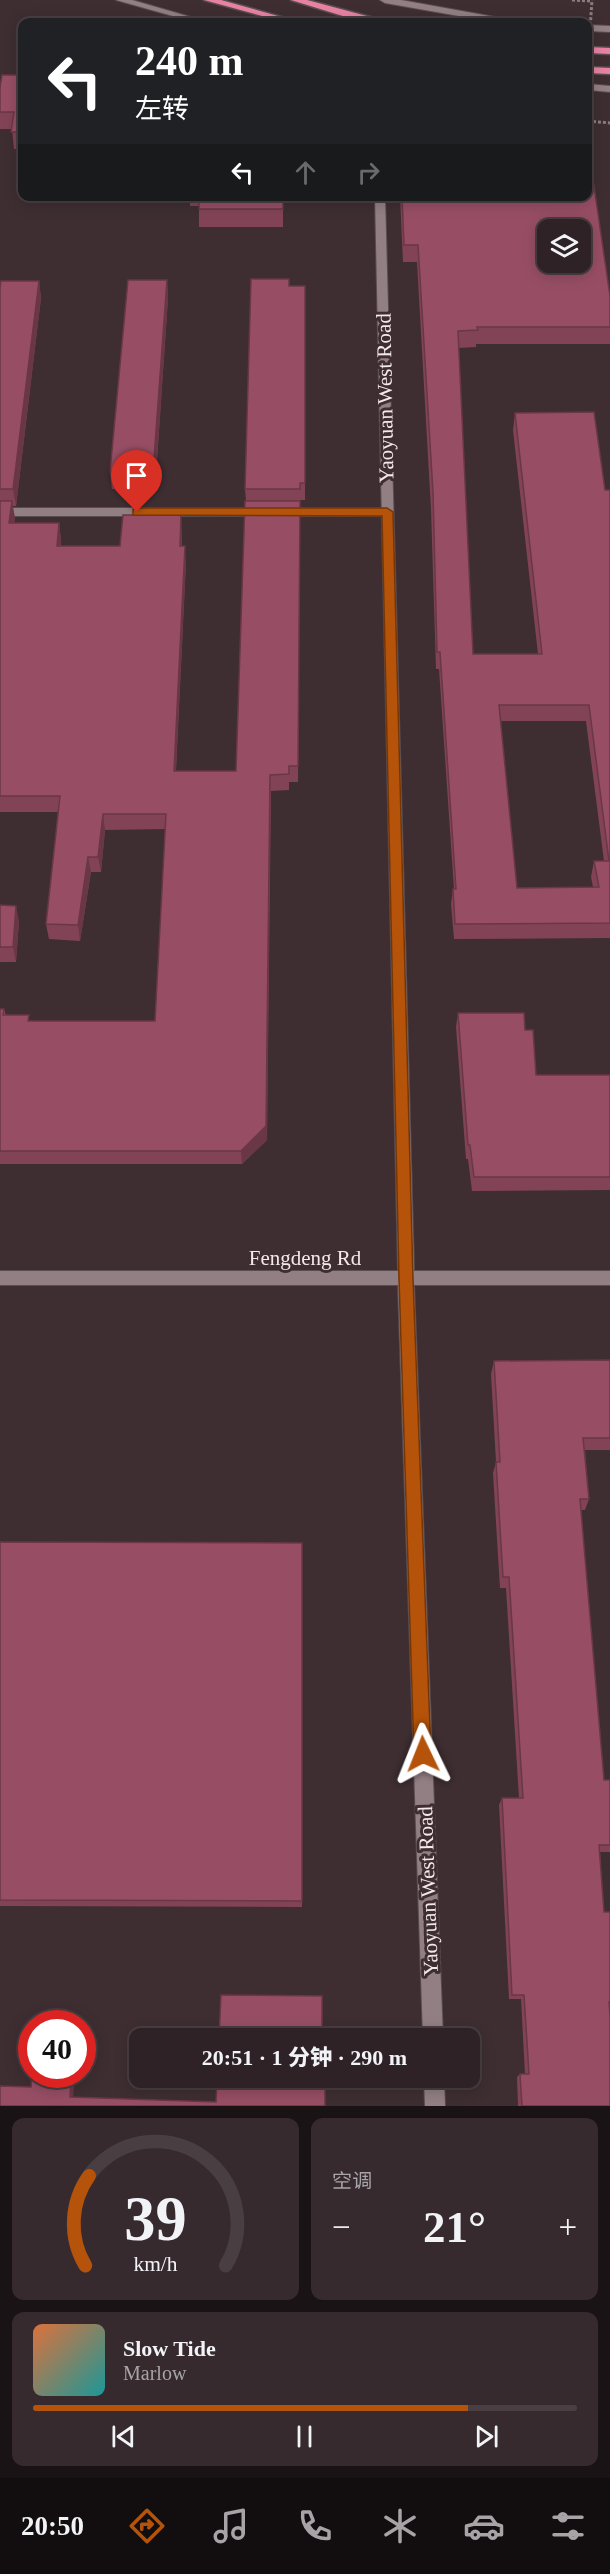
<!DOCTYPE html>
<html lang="zh">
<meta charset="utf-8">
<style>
:root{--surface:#2e2226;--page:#362a2e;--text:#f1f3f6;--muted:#a7a4a7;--line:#493f43;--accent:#b45309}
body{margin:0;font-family:"Times New Roman","Noto Sans SC",serif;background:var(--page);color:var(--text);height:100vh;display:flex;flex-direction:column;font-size:22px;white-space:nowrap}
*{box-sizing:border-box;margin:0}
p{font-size:20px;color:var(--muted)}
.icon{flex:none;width:33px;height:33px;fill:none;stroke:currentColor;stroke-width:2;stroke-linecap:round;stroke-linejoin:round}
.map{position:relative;height:2106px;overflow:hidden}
.panel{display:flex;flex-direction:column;gap:12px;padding:12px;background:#191315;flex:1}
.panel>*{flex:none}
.banner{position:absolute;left:18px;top:18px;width:574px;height:183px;border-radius:12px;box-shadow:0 3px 15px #0003,0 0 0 2px var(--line);background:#202124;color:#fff;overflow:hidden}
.tools{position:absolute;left:537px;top:219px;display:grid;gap:12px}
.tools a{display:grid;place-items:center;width:54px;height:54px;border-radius:12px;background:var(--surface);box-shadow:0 3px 15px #0003,0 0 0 2px var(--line);font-size:30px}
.speed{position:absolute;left:18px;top:2010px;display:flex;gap:12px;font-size:30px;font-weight:700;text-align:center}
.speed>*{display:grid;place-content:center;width:78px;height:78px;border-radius:50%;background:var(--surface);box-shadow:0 3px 15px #0003,0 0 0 2px var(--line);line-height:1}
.speed .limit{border:9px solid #d22;background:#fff;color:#111}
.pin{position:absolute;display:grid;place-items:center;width:51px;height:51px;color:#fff;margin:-62px -26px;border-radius:50% 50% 50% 0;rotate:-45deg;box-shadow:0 0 6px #0007}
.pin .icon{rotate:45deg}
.me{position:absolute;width:66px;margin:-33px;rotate:358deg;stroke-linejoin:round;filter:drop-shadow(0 0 4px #0008)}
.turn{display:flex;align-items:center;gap:21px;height:126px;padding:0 18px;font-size:27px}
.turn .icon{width:78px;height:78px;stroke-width:2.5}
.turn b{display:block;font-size:42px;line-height:51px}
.lanes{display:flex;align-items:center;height:57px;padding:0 18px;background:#0003;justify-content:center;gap:30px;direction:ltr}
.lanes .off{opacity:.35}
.big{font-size:45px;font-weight:800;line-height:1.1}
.panel .card{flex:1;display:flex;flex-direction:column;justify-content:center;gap:9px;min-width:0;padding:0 21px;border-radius:12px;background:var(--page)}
.panel .dial{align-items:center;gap:0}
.dial svg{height:156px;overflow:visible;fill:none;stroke:var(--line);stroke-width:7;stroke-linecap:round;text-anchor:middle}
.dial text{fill:var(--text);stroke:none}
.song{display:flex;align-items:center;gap:18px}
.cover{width:72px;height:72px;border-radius:9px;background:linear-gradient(135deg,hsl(20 70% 55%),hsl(180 70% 35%))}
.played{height:6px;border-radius:3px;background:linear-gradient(90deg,var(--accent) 80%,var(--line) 80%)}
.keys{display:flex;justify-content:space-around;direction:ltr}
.heat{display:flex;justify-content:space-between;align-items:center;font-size:33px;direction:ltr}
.panel .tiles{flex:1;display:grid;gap:12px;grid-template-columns:1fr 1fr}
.card:last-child{grid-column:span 2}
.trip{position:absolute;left:129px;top:2028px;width:351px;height:60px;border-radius:12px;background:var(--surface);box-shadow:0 3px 15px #0003,0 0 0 2px var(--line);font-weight:800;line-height:60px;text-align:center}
.dock{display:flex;height:96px;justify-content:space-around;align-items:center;background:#120e0f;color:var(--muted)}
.dock .icon{width:42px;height:42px}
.dock .active{color:var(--accent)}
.dock b{font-size:27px;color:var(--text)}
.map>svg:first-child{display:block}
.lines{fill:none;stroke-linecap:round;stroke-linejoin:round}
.minor-casing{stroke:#5a4d50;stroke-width:2}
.tertiary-casing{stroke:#5a4d50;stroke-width:2}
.secondary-casing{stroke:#5a4d50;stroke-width:2}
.trunk-casing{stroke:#5a4d50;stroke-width:3}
.path{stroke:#897c7f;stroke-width:3;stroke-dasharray:3 2;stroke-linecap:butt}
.minor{fill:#927f84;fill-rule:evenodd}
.tertiary{fill:#927f84;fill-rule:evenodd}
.secondary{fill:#927f84;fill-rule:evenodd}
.trunk{fill:#e882a4;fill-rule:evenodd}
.path-bridge{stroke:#897c7f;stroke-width:3;stroke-dasharray:3 2;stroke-linecap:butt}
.wall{fill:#824357;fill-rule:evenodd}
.shaded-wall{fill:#6a3747}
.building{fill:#974e65;stroke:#6a3747;stroke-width:1.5;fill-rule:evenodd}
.route{fill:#b45309;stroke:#753606;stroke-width:1.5}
.labels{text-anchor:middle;stroke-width:6;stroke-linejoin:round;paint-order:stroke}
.street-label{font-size:21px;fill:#f3e9eb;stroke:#3e2e32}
</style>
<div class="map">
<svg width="610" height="2106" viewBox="0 0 610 2106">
<rect width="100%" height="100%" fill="#3e2e32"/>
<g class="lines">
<g class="minor-casing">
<path id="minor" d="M 0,508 L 387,508 L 393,512 L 387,516 L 0,516 Z"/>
</g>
<g class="tertiary-casing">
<path id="tertiary" d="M 375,196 L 385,196 L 414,1271 L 610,1271 L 610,1285 L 414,1285 L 443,2038 L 423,2038 L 398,1285 L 0,1285 L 0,1271 L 398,1271 Z
M 424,2078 L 444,2078 L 445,2106 L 425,2106 Z"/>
</g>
<g class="secondary-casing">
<path id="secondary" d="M 116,0 L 132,0 L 208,22 L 194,22 Z
M 380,0 L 401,0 L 506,19 L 511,22 L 493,22 L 385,3 Z
M 588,25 L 610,26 L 610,32 L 588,31 Z
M 588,84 L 610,86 L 610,92 L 588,90 Z"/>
</g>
<g class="trunk-casing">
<path id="trunk" d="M 204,0 L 221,0 L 299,22 L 284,22 Z
M 291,0 L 307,0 L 389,22 L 359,21 Z
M 588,47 L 610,48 L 610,54 L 588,53 Z
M 588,67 L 610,68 L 610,74 L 588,73 Z"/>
</g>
<path class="path" d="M 572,0 L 591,1
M 588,121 L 610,123"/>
<use href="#minor" class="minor"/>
<use href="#tertiary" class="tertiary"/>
<use href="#secondary" class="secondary"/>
<use href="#trunk" class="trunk"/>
<path class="path-bridge" d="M 588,60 L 592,0"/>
</g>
<path class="wall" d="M 22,57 L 22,149 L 14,149 L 12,129 L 0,129 L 0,88 L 20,75 Z
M 190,196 L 283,196 L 283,227 L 199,227 L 199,206 L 190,206 Z
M 400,196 L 588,196 L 610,296 L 610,344 L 476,344 L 476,347 L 458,348 L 473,654 L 538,654 L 513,430 L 515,413 L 605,490 L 610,490 L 610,938 L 454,939 L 451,904 L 453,889 L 454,889 L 439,669 L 436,669 L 431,509 L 417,262 L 403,262 ZM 500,721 L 586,721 L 604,861 L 594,861 L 591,877 L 593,887 L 517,888 Z
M 167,280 L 168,298 L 155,490 L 112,489 L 110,472 Z
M 39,281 L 41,298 L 16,506 L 12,506 L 15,518 L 14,523 L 59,523 L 61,540 L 61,546 L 120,546 L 182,532 L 182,546 L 186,562 L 176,771 L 236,771 L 246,501 L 245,489 L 289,286 L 305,286 L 305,500 L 300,500 L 298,782 L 289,782 L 289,790 L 271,791 L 267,1140 L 242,1164 L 0,1164 L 0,1009 L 4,1009 L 6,1015 L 30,1021 L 155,1021 L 166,829 L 105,830 L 101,872 L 91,872 L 80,941 L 49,939 L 46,924 L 58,812 L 0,812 L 0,288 Z
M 0,905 L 19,921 L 16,962 L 0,962 Z
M 458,1013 L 525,1030 L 536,1075 L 610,1075 L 610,1190 L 472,1191 L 468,1159 L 466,1159 L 456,1027 Z
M 610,1360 L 610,1450 L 585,1450 L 589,1499 L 585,1510 L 581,1510 L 604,1780 L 610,1780 L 610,1852 L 600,1852 L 604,1912 L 610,1912 L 610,2006 L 609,2006 L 610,2106 L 518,2106 L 517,2077 L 520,2074 L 525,2074 L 521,1999 L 509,1999 L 499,1805 L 502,1798 L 519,1798 L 506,1588 L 500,1588 L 493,1473 L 496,1462 L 491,1374 L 494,1361 Z
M 0,1542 L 302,1543 L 302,1907 L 0,1906 Z"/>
<path class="shaded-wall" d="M 167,280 L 168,298 L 155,490 L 153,472 Z
M 39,281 L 41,298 L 16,506 L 13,489 Z
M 12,501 L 15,518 L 12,540 L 9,523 Z
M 181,515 L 182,532 L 181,562 L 180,546 Z
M 59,523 L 61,540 L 59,562 L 57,546 Z
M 185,546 L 186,562 L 175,787 L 174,771 Z
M 270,775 L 267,1140 L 242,1164 L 241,1151 Z
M 103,814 L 105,830 L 101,872 L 98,857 Z
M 88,857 L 91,872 L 80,941 L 78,925 Z
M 16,906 L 19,921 L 16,962 L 13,947 Z
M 71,2074 L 75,2074 L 73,2099 L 70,2097 Z"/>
<path class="building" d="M 22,57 L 22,132 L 11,132 L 14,112 L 0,112 L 0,88 L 2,75 L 20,75 Z
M 588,145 L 610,296 L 610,327 L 477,327 L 478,330 L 458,331 L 473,654 L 542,654 L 515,413 L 594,412 L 605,490 L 610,490 L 610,923 L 455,924 L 453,889 L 456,889 L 440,652 L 437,652 L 433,492 L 418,245 L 404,245 L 402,196 L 588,196 ZM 548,230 L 580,230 L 580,262 L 548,262 ZM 499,705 L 589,705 L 609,861 L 594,861 L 599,887 L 517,888 Z
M 199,196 L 283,196 L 283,209 L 199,209 Z
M 251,279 L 289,279 L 289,286 L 305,286 L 305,483 L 300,483 L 300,489 L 245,489 Z
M 128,280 L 167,280 L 153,472 L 110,472 Z
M 1,281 L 39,281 L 13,489 L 0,489 L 0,288 Z
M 0,501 L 12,501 L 9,523 L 59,523 L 57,546 L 120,546 L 123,515 L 181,515 L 180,546 L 185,546 L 174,771 L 236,771 L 245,501 L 300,501 L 298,766 L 289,766 L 289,774 L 270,775 L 266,1126 L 241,1151 L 0,1151 L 0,1009 L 4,1009 L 3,1015 L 29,1015 L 28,1021 L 155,1021 L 166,814 L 103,814 L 98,857 L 88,857 L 78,925 L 46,924 L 60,796 L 0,796 Z
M 0,905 L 16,906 L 13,947 L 0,947 Z
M 458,1013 L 524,1013 L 525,1030 L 533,1030 L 536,1075 L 610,1075 L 610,1177 L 474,1177 L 470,1145 L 468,1145 Z
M 610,1360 L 610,1438 L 583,1438 L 589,1499 L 580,1499 L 604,1780 L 610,1780 L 610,1845 L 599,1845 L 604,1912 L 610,1912 L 610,2002 L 609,2002 L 610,2016 L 610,2106 L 522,2106 L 520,2074 L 529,2074 L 524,1995 L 512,1995 L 502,1798 L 523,1798 L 509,1577 L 503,1577 L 496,1462 L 500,1462 L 494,1361 Z
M 0,1542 L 302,1543 L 302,1901 L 0,1900 Z
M 221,1995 L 322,1996 L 322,2028 L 325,2028 L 325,2038 L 219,2038 Z
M 32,2074 L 71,2074 L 70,2097 L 216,2102 L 217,2078 L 325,2078 L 325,2106 L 0,2106 L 0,2086 L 31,2087 Z"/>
<path class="route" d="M 137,508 L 387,508 L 393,512 L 413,1279 L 431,1754 L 429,1760 L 423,1762 L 417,1760 L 414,1754 L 399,1279 L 382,516 L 133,515 L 133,509 Z"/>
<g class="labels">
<g class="street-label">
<text transform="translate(385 398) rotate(-91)" y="7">Yaoyuan West Road</text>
<text x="305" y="1265">Fengdeng Rd</text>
<text transform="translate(428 1891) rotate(-92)" y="7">Yaoyuan West Road</text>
</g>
</g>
</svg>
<div class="tools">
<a><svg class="icon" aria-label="layers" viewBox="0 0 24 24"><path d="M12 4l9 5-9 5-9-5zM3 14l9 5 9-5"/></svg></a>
</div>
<div class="speed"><div class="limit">40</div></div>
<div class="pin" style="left:137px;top:512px;background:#d93025"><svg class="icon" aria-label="arrive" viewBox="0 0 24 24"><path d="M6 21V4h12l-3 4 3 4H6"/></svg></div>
<svg class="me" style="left:423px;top:1754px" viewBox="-20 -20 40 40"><path d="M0-17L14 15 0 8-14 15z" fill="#b45309" stroke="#fff" stroke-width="4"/></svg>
<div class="trip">20:51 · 1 分钟 · 290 m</div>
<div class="banner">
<div class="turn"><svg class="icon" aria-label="left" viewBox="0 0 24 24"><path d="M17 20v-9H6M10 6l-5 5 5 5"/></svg><div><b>240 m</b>左转</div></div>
<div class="lanes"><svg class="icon" aria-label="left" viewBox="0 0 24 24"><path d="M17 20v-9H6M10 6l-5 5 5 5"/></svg><svg class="icon off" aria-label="ahead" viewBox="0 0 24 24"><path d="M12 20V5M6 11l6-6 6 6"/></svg><svg class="icon off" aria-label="right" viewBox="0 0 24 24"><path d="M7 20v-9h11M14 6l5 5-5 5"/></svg></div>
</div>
</div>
<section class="panel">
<div class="tiles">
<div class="card dial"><svg viewBox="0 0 100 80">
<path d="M14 69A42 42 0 1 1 86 69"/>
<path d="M14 69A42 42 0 0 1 16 23" stroke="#b45309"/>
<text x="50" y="56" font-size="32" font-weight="700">39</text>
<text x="50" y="72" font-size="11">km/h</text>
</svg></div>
<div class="card"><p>空调</p>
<div class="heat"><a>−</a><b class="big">21°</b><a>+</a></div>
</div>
<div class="card">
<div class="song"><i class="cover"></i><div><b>Slow Tide</b><p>Marlow</p></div></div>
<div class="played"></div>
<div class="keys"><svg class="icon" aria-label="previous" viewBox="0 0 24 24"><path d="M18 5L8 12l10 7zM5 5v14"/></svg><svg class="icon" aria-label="pause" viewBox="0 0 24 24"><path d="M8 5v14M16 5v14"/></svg><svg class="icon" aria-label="next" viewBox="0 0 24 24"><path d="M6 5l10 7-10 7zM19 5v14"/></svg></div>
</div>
</div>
</section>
<nav class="dock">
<b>20:50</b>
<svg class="icon active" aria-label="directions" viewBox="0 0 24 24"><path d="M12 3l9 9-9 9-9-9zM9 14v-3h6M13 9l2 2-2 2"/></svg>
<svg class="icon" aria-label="music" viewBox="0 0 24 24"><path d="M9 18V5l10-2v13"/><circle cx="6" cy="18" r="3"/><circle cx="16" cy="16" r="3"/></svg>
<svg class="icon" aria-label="phone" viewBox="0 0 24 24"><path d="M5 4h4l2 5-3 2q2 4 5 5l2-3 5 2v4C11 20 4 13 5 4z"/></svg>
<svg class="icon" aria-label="climate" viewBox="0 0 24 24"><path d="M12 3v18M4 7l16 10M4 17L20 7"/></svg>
<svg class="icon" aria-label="car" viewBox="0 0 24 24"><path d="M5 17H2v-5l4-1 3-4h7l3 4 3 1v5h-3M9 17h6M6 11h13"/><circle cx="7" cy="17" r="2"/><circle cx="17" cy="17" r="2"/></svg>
<svg class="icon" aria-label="filters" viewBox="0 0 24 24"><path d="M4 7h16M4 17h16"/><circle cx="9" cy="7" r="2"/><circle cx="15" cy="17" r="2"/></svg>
</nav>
